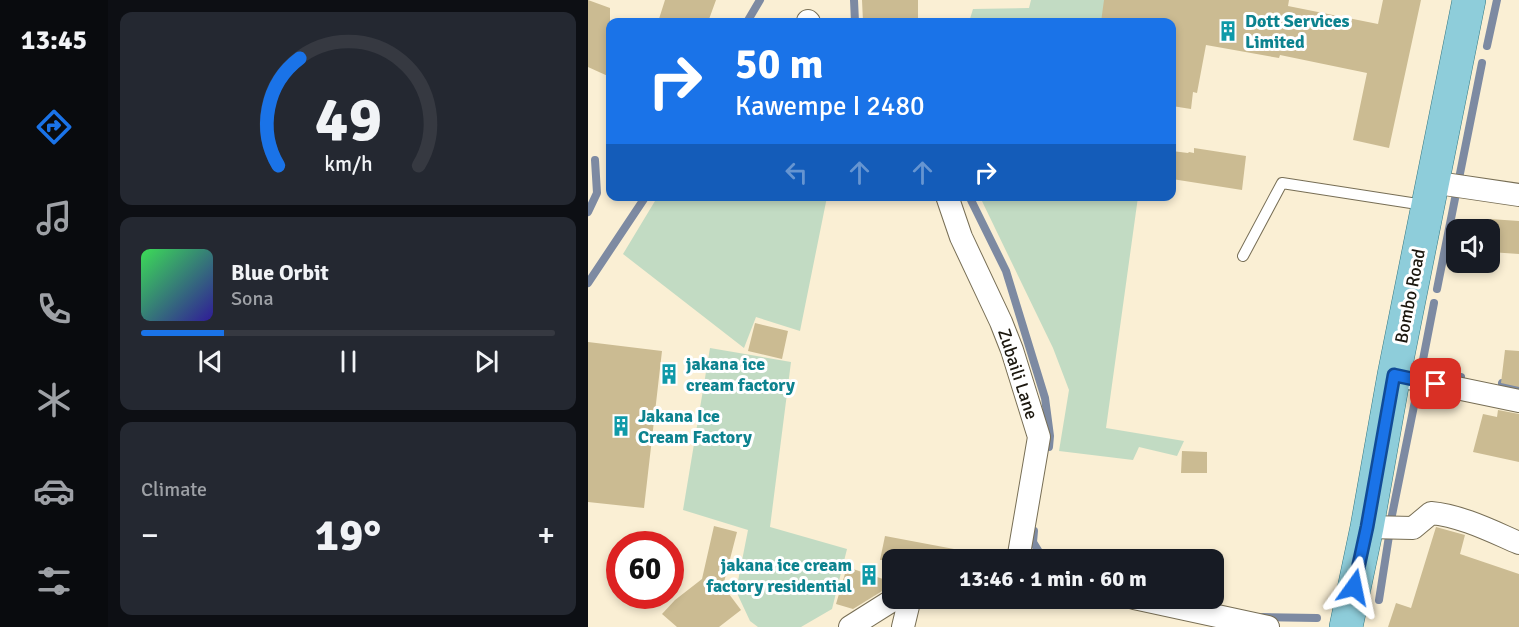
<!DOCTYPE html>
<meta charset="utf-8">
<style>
:root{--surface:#171b24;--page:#242831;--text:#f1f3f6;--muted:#9ea1a6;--line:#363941;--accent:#1a73e8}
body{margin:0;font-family:Signika,sans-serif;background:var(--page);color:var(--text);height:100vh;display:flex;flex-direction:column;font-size:22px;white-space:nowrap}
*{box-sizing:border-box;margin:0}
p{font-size:20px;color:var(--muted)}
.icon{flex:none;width:33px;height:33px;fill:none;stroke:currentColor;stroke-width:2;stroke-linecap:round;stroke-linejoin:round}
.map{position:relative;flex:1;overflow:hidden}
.drawer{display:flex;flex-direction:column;gap:12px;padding:12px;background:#0d0f14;width:480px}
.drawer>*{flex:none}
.top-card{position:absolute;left:18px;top:18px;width:570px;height:183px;border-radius:12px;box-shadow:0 3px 9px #0003;background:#1a73e8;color:#fff;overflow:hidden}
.controls{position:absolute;left:858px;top:219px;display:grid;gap:12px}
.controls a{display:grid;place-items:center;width:54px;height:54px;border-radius:12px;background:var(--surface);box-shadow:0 3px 9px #0003;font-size:30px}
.speed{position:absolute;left:18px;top:531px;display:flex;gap:12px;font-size:30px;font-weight:700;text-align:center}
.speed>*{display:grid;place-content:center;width:78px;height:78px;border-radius:50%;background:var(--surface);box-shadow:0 3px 9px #0003;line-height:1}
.speed .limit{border:9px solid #d22;background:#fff;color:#111}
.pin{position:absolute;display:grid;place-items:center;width:51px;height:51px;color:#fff;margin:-26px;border-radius:12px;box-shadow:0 3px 9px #0006}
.me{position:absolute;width:66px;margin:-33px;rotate:12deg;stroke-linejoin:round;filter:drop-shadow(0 0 4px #0008)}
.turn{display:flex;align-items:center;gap:21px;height:126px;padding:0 30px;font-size:27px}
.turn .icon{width:78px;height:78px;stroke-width:2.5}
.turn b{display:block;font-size:42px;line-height:51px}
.lanes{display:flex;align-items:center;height:57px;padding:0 30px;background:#0003;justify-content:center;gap:30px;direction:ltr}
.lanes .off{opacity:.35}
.big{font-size:45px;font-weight:800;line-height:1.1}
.drawer .widget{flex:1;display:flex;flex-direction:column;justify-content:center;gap:9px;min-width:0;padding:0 21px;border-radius:12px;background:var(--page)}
.drawer .dial{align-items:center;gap:0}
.dial svg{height:156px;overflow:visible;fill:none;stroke:var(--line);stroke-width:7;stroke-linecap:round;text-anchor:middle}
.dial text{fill:var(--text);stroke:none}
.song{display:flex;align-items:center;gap:18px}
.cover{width:72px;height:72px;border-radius:9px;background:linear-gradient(135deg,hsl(130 70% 55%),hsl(250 70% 35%))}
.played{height:6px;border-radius:3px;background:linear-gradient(90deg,var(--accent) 20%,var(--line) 20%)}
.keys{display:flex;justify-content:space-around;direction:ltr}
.heat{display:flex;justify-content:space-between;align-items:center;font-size:33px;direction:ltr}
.trip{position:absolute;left:294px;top:549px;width:342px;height:60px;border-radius:12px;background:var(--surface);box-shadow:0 3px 9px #0003;font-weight:800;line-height:60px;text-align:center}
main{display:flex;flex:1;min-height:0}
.tab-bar{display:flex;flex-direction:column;width:108px;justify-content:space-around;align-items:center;background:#090b0e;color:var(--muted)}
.tab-bar .icon{width:42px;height:42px}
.tab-bar .selected{color:var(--accent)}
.tab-bar b{font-size:27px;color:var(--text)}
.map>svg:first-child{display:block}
.green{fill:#c2dbc3}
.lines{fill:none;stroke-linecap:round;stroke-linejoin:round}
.stream{stroke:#7d8aa2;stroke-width:8}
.building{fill:#cbbb92}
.lane-casing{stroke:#776e55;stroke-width:12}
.street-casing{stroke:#776e55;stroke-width:24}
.primary-casing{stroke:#347782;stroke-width:34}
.lane{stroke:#fff;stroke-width:10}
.street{stroke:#fff;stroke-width:22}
.primary{stroke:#8ecdda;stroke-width:33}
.route-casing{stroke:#114b97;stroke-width:15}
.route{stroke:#1a73e8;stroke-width:10}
.labels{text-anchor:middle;stroke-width:6;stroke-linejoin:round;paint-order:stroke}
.culture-label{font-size:18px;font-weight:bold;fill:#0d838f;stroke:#fff;text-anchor:start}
.street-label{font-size:18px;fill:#1b170e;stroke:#fff}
</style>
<main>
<nav class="tab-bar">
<b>13:45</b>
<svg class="icon selected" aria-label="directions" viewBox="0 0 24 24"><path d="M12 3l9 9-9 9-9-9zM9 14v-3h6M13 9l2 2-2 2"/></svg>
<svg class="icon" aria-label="music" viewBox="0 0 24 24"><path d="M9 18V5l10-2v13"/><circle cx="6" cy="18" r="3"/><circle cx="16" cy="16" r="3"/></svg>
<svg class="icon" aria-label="phone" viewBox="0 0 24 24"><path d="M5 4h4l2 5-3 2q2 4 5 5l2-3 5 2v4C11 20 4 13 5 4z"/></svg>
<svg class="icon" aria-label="climate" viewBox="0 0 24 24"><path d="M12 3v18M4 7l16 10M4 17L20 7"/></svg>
<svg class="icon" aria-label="car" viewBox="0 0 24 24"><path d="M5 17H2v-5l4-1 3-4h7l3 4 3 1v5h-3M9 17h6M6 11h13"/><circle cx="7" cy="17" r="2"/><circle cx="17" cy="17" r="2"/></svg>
<svg class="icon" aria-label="filters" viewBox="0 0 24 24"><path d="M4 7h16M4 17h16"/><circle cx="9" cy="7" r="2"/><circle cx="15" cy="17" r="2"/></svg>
</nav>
<section class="drawer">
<div class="widget dial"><svg viewBox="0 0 100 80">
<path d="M14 69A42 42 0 1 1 86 69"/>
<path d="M14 69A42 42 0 0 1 25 14" stroke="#1a73e8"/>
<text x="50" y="56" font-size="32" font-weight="700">49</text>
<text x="50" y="72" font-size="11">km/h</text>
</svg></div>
<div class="widget">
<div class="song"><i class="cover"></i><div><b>Blue Orbit</b><p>Sona</p></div></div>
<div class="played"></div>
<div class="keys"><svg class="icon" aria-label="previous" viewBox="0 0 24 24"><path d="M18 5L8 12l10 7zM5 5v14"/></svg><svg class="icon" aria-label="pause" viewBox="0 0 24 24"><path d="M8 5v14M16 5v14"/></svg><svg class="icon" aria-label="next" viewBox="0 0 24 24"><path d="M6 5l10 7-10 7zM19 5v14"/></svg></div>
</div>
<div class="widget"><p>Climate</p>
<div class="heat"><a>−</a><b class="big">19°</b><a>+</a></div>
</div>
</section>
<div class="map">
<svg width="931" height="627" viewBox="0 0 931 627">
<rect width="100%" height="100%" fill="#faefd4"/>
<path class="green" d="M 443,0 L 523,0 L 522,22 L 381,22 L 385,9 L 441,8 Z
M 70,196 L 239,197 L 212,331 L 168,317 L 156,348 L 35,254 Z
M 392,197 L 550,197 L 518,428 L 596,441 L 589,456 L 551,447 L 545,460 L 471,451 L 481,390 L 465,348 Z
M 122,348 L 203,362 L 182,527 L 259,549 L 244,609 L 213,627 L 170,627 L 162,621 L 148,591 L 160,530 L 95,510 Z"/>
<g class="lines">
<path class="stream" d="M 266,0 L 267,22
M 159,22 L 172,0
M 899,46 L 909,0
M 381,196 L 418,271 L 457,398 L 462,436 L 461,447
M 0,212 L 9,193 L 7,160
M 0,283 L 58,196
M 849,289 L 894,63
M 841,372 L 833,370 L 846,303
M 854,374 L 873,377
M 914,383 L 931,388
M 803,520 L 828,396
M 446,531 L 445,542 L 456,560
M 791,600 L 801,536
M 675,617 L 729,618"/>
</g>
<path class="building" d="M 0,0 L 22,8 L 22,77 L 0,67 Z
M 77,0 L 128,0 L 120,22 L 70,22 Z
M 274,0 L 330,0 L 330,22 L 275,22 Z
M 516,0 L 701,0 L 700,6 L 790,24 L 795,0 L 833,0 L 801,148 L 765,140 L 779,73 L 692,55 L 691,58 L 618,45 L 609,93 L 605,92 L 603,109 L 584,106 L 584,22 L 513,22 Z
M 606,148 L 658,156 L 654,190 L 584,179 L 584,151 L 600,153 L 601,152 L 606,153 Z
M 902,219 L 931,221 L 931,254 L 902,252 Z
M 167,323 L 200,331 L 194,359 L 160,351 Z
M 0,342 L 74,351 L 56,508 L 0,502 Z
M 917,350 L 931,351 L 931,387 L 913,383 Z
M 910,410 L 931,414 L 931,462 L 885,452 L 895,414 L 909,417 Z
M 594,451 L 619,452 L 619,473 L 593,473 Z
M 126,526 L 149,532 L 135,586 L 153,610 L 131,627 L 89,627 L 74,614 L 87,600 L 114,579 Z
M 848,527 L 877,535 L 872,554 L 931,574 L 931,627 L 800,627 L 808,603 L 823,608 Z
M 297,536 L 366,549 L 365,560 L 292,560 Z
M 259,567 L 304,582 L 304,585 L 265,609 L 248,604 Z"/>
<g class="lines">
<g class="lane-casing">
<path id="lane" d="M 655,256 L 694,183 L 836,205"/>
</g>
<g class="street-casing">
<path id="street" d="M 220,21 L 221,22
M 843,182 L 931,195
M 359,196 L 373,237 L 413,322 L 424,350 L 451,437 L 430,560
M 806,375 L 931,401
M 779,527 L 825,528 L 843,513 C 874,516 903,531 931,543
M 546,598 L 680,627
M 262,627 L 308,598
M 315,627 L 322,598"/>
</g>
<g class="primary-casing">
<path id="primary" d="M 758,627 L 779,527 L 806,375 L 881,0"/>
</g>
<use href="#lane" class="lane"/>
<use href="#street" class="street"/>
<use href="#primary" class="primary"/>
</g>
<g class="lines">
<g class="route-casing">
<path id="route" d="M 766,587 L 779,527 L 806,375 L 848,384"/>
</g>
<use href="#route" class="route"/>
</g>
<defs>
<g id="building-bare" transform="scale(1.62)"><path d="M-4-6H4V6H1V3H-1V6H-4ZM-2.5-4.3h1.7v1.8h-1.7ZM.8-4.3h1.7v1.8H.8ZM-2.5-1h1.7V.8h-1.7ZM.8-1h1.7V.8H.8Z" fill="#0f9aa8" stroke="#fff" stroke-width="2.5" paint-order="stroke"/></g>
</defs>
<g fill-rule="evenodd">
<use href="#building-bare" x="640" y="31"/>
<use href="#building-bare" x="81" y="374"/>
<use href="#building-bare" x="33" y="426"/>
<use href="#building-bare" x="281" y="575"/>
</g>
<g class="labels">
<g class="culture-label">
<text x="657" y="27">Dott Services<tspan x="657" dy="21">Limited</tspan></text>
<text x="98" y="370">jakana ice<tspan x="98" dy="21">cream factory</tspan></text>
<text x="50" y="422">Jakana Ice<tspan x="50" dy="21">Cream Factory</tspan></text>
<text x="264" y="571" text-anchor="end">jakana ice cream<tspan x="264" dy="21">factory residential</tspan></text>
</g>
<g class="street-label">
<text transform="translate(822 296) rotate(-79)" y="6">Bombo Road</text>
<text transform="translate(430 374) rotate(72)" y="6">Zubaili Lane</text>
</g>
</g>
</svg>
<div class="controls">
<a><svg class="icon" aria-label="sound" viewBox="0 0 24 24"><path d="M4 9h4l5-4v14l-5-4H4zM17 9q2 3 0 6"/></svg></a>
</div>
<div class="speed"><div class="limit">60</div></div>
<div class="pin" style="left:848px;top:384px;background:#d93025"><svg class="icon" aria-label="arrive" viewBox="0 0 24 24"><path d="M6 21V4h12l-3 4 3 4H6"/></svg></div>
<svg class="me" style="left:766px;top:587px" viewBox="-20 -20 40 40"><path d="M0-17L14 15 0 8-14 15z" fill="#1a73e8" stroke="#fff" stroke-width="4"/></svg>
<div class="trip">13:46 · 1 min · 60 m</div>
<div class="top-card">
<div class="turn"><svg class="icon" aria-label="right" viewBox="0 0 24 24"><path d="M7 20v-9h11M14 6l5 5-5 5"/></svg><div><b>50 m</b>Kawempe I 2480</div></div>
<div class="lanes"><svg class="icon off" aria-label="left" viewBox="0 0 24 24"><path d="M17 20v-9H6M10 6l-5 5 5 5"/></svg><svg class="icon off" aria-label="ahead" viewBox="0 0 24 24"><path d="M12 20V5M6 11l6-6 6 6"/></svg><svg class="icon off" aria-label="ahead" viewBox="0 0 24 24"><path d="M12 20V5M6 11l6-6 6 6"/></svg><svg class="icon" aria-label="right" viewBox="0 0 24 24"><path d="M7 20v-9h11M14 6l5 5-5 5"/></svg></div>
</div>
</div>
</main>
